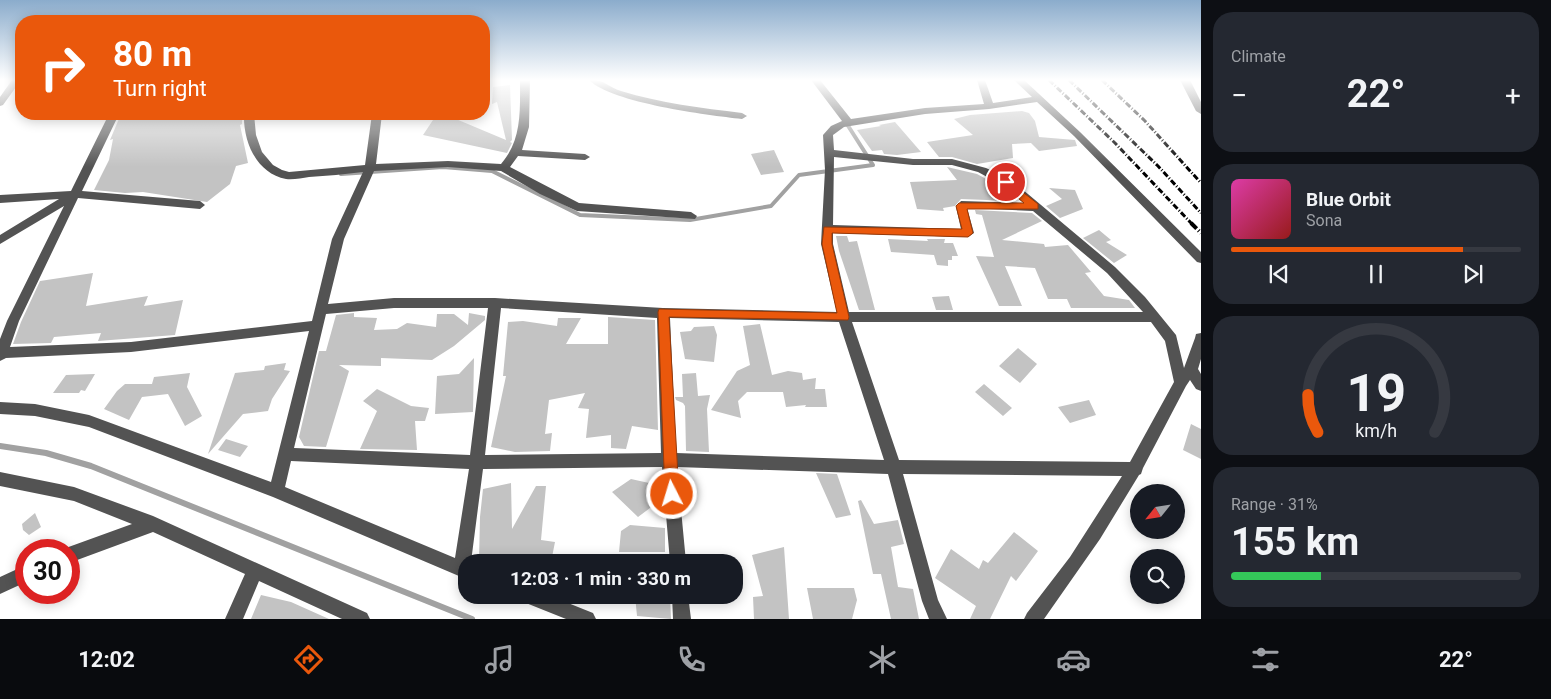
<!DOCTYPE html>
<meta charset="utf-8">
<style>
:root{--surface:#171b24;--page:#242831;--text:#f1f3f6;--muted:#9ea1a6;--line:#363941;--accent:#ea580c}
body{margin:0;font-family:Roboto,sans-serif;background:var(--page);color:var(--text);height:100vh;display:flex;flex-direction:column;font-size:19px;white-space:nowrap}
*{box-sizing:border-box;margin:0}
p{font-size:16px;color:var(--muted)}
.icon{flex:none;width:28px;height:28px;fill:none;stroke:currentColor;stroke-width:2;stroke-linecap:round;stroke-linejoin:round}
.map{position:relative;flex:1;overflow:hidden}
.side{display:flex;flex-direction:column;gap:12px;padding:12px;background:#0d0f14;width:350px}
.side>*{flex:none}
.top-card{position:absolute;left:15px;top:15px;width:475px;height:105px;border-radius:20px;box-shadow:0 2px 12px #0003;background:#ea580c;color:#fff;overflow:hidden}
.needle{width:32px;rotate:240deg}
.fabs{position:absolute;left:1130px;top:484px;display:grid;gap:10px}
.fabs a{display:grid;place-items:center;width:55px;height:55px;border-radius:50%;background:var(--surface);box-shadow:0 2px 12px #0003;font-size:25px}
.speed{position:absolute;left:15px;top:539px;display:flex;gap:10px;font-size:25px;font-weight:700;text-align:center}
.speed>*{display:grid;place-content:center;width:65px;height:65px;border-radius:50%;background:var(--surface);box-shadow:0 2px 12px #0003;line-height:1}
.speed .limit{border:8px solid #d22;background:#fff;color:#111}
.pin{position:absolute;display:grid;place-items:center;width:42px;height:42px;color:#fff;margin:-21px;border:2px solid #fff;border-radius:50%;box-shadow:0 1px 5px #0007}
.me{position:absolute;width:55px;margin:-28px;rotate:355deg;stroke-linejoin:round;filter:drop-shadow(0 0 4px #0008)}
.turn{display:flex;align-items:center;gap:18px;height:105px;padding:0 15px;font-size:22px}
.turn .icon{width:65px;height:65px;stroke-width:2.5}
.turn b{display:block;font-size:35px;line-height:42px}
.big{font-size:38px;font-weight:700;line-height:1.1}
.side .widget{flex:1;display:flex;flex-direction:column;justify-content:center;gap:8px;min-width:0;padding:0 18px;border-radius:20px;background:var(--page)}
.side .dial{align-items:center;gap:0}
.dial svg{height:130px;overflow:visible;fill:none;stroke:var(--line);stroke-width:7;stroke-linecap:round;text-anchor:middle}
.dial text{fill:var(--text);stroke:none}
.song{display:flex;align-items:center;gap:15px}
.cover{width:60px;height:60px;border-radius:8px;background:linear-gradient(135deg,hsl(320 70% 55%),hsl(0 70% 35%))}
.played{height:5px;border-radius:2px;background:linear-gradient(90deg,var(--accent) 80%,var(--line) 80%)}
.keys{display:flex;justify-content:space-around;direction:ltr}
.heat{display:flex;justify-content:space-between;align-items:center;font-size:28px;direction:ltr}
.charge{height:8px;border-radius:4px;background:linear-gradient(90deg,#34c759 31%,var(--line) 0)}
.trip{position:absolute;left:458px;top:554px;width:285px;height:50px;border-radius:20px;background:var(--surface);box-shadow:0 2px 12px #0003;font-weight:700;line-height:50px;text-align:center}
.menu{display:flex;height:80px;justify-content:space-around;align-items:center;background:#090b0e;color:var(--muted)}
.menu .icon{width:35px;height:35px}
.menu .current{color:var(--accent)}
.menu b{font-size:22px;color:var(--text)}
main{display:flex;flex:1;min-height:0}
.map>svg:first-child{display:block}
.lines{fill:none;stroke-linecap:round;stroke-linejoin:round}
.stream-far1{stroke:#a1a1a1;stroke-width:4}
.stream{stroke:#a1a1a1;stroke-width:6}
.building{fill:#c3c3c3}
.minor{fill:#535353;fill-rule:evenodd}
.rail-far1{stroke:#000;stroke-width:3;stroke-dasharray:6 2 1 2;stroke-linecap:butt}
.rail{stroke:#000;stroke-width:4;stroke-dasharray:8 2.5 1 2.5;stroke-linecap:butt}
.route{fill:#ea580c;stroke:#983908}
</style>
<main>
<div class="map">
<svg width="1201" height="619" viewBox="0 0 1201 619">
<rect width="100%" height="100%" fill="#fff"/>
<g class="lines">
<path class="stream-far1" d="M 341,174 L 443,167 L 492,171 L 580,215 L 690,220 L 771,206 L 799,175 L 873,165 L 845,121"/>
<path class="stream" d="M 0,446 L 46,453 L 91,466 L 472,619"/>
</g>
<path class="building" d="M 510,85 L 512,140 L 510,142 L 512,143 L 507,153 L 423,135 L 437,114 L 444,114 L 506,140 L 497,102 L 492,104 L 493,87 Z
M 1022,111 L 1029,113 L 1035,121 L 1039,137 L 1075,140 L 1077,146 L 1039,151 L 1031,143 L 1012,144 L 1013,158 L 977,164 L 952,157 L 939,157 L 927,142 L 973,135 L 954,119 L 970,115 Z
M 121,114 L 242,114 L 242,124 L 240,125 L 248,163 L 236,166 L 230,184 L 207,202 L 143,192 L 125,193 L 94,190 L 109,160 L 113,139 L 110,140 Z
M 895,122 L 921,152 L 897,155 L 884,154 L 882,150 L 872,151 L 857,130 L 881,126 L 879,125 Z
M 774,150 L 784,172 L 761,175 L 751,154 Z
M 947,167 L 977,174 L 1001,187 L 1011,194 L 1012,201 L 961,199 L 955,206 L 943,208 L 944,211 L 917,209 L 910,182 L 957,180 Z
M 1049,188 L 1075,190 L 1083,209 L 1060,218 L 1046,206 L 1062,199 Z
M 975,210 L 1032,213 L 1042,221 L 1002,240 L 1044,244 L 1045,247 L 1068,245 L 1091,272 L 1085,273 L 1104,296 L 1129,300 L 1135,308 L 1071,308 L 1067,299 L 1048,299 L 1035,268 L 1005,266 L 1022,306 L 999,306 L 976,256 L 994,257 L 982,215 L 976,214 Z
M 1099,230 L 1111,240 L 1106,242 L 1127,255 L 1114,263 L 1083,238 Z
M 836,236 L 847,236 L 849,242 L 857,241 L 875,310 L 859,310 L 839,251 Z
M 888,239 L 928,241 L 927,239 L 945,239 L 944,243 L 953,243 L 958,256 L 952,256 L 952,260 L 948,260 L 948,266 L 937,265 L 934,255 L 891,252 Z
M 93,273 L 86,306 L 148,296 L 144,306 L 183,300 L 175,335 L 98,341 L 101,333 L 54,337 L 51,343 L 13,344 L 21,322 L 40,281 Z
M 949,296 L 953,310 L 936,310 L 932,297 Z
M 354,313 L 354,317 L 377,318 L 374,330 L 397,329 L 407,323 L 436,327 L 437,314 L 454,314 L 468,325 L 469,313 L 485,316 L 485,320 L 454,346 L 432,360 L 381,358 L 381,366 L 339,365 L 349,371 L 326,447 L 304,446 L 299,437 L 319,351 L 326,351 L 336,315 Z
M 608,317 L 655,320 L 658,430 L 632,426 L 626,449 L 611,448 L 611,435 L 586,438 L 589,409 L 578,408 L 585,393 L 549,400 L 545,434 L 552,433 L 550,451 L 515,452 L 491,447 L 506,376 L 503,376 L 508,322 L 523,321 L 557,326 L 558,318 L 581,318 L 566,344 L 608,344 Z
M 760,324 L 772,375 L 788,371 L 802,373 L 803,380 L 816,378 L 815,389 L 825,389 L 827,407 L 805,407 L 806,405 L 786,407 L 783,392 L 747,392 L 738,401 L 741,418 L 711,410 L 737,371 L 750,365 L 743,326 Z
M 714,326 L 717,335 L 714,362 L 685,359 L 680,332 L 691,331 L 694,327 Z
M 1018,348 L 1037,364 L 1020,383 L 999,366 Z
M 474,358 L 473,412 L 435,414 L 437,376 L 459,374 Z
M 286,363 L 284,370 L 290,371 L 272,399 L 268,411 L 243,414 L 208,454 L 235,373 L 264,370 L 265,366 Z
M 190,373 L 187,387 L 202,416 L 185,426 L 168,394 L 142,397 L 129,420 L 104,409 L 117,391 L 125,384 L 152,384 L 154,377 Z
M 696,373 L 698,396 L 710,395 L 707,409 L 709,452 L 686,451 L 685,406 L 683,403 L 676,400 L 675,397 L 683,397 L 682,374 Z
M 95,374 L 85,391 L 81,390 L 79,393 L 53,393 L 66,375 Z
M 984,384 L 1012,408 L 1003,416 L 975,392 Z
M 377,389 L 411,406 L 429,408 L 425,421 L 415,421 L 417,450 L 360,449 L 377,411 L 363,401 Z
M 1089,400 L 1096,415 L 1070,423 L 1058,407 Z
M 1191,424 L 1201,429 L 1201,459 L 1183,450 Z
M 226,439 L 248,446 L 240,457 L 218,450 Z
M 816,473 L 837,474 L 851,515 L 836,518 Z
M 631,479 L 649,483 L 654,505 L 638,517 L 612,492 Z
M 511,483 L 512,529 L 536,486 L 546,486 L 541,540 L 555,542 L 551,562 L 492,562 L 479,560 L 480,517 L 483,489 Z
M 861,500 L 874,524 L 898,520 L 904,544 L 891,547 L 898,587 L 913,589 L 919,619 L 891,619 L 881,574 L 873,574 L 858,501 Z
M 35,513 L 41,527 L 29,535 L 23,530 L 22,524 Z
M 630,525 L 665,528 L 665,552 L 619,552 L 621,531 Z
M 1014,532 L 1038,551 L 1016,581 L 1011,576 L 990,619 L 970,619 L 976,606 L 935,578 L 951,549 L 979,569 L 983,560 L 988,563 Z
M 784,547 L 789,619 L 754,619 L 753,597 L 763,596 L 752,555 Z
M 807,588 L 854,588 L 857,600 L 852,619 L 813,619 Z
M 261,595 L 291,602 L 329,619 L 251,619 Z
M 635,595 L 670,595 L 671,619 L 637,616 Z"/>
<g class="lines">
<path class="minor" d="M 12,80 L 21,80 L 3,105 L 0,106 L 0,97 Z
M 520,80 L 530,80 L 529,127 L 522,150 L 585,154 L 590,157 L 585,160 L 518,156 L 510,167 L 579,203 L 691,212 L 697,216 L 695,219 L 577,211 L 540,194 L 501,171 L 448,167 L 374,171 L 344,239 L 328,304 L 394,298 L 495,298 L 663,308 L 837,312 L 821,244 L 825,170 L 823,135 L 831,126 L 842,121 L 811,80 L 820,80 L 851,119 L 925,108 L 984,104 L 977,80 L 985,80 L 993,103 L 1032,97 L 1014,80 L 1024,80 L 1080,132 L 1201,252 L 1201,263 L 1197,262 L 1074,136 L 1037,102 L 989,109 L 925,114 L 844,127 L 833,135 L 834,150 L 913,159 L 952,159 L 986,168 L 1010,179 L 1115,267 L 1145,297 L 1176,335 L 1184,368 L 1195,338 L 1196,334 L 1201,333 L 1201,359 L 1198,369 L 1201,374 L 1201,391 L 1196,389 L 1190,380 L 1186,386 L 1143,468 L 1141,474 L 1139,475 L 1100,539 L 1044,619 L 1024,619 L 1027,613 L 1070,557 L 1122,476 L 903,474 L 938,600 L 947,619 L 929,619 L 922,601 L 888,474 L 677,467 L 686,562 L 670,562 L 662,467 L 483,469 L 471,562 L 466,562 L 466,579 L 273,497 L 89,427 L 35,416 L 0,414 L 0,402 L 35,404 L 89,415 L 271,482 L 309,331 L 131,352 L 6,358 L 0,361 L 0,339 L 7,321 L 64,206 L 0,244 L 0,235 L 59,199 L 0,203 L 0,195 L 71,191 L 109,114 L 119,114 L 82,191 L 200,201 L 205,205 L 200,209 L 78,198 L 19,321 L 10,347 L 131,342 L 312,321 L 332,239 L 363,172 C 345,174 327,176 309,177 C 302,178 293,180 286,179 C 256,173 243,141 244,114 L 254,114 L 256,135 L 262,152 L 273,165 L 282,170 L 289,172 L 365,165 L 372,114 L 382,114 L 376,164 L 448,161 L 501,164 C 522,140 520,111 520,80 ZM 834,157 L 913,165 L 952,165 L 978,172 L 1002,185 L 1024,203 L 961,201 L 956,207 L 961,229 L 833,225 ZM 967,208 L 1033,211 L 1107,273 L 1143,312 L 849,312 L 833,244 L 833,233 L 968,237 L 974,233 ZM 394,308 L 488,308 L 470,455 L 294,448 L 326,314 ZM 501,308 L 657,318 L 661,453 L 485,455 ZM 670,318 L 839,322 L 884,460 L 676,453 ZM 852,322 L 1151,322 L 1165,341 L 1174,382 L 1130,462 L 899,460 ZM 291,461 L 469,469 L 455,558 L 285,487 Z
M 589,80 C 605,79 608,87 621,91 C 660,103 702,108 742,113 L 747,116 L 742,119 C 707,115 612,103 589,80 Z
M 1180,80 L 1190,80 L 1201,102 L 1201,114 L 1196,111 Z
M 0,472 L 74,487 L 153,516 L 367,613 L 370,619 L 342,619 L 259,581 L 243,619 L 225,619 L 245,574 L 153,532 L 69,563 L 69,550 L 63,549 L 132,524 L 74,501 L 0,486 Z
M 26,565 L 26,582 L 0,594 L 0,577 Z
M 519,595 L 548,595 L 593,613 L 596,619 L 566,619 L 521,601 Z
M 672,595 L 688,595 L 691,619 L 673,619 Z"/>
<path class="rail-far1" d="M 1049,80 L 1115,143 L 1192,224
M 1069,80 L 1158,166 L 1201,213
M 1102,80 L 1145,121 L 1201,183"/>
<path class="rail" d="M 1191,223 L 1201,233"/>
</g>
<linearGradient id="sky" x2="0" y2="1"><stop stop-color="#8baccc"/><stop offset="0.48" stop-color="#fff"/><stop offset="1" stop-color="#fff" stop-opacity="0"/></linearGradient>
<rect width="1201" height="167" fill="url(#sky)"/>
<path class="route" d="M 1006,179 L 1038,204 L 1038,209 L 967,209 L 973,233 L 968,237 L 832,233 L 832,244 L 849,317 L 848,320 L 669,317 L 679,494 L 677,499 L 672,501 L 667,499 L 665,494 L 658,312 L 659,309 L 837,313 L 822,244 L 824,227 L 962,229 L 956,206 L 959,203 L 1024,203 L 1002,185 L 1002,180 Z"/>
</svg>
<div class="fabs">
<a><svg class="needle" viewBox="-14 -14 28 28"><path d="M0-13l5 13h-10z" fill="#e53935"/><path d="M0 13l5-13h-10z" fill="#9ea1a6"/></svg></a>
<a><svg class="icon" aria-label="search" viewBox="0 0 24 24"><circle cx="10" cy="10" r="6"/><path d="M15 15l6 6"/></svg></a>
</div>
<div class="speed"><div class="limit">30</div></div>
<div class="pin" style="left:1006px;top:182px;background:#d93025"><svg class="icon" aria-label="arrive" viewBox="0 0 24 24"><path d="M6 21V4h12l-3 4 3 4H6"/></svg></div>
<svg class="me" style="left:672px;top:494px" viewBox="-20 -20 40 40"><circle r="17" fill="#ea580c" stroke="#fff" stroke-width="3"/><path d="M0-11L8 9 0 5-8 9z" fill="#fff"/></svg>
<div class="trip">12:03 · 1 min · 330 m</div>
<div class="top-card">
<div class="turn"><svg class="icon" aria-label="right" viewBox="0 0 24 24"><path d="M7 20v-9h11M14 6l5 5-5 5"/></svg><div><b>80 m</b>Turn right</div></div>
</div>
</div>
<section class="side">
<div class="widget"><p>Climate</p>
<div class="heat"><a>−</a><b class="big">22°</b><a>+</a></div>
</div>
<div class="widget">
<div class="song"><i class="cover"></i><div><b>Blue Orbit</b><p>Sona</p></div></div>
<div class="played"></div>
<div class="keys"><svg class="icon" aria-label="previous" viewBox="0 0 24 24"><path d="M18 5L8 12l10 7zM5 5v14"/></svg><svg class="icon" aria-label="pause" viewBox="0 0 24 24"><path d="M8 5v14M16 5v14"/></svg><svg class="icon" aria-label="next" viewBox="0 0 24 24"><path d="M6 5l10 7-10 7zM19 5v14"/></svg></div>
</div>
<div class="widget dial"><svg viewBox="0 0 100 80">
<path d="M14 69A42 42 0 1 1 86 69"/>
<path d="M14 69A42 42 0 0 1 8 46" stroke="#ea580c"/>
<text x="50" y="56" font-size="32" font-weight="700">19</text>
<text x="50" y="72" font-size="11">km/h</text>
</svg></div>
<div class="widget"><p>Range · 31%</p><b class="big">155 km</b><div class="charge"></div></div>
</section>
</main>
<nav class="menu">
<b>12:02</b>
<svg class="icon current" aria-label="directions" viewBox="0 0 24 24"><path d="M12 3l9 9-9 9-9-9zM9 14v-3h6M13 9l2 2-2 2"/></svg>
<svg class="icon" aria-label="music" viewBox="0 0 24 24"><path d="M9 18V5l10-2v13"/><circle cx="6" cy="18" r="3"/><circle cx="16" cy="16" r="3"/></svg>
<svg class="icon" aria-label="phone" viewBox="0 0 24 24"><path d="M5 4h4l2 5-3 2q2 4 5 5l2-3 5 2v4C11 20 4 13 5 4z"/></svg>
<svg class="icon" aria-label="climate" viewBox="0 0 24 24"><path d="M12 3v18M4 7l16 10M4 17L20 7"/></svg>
<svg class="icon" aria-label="car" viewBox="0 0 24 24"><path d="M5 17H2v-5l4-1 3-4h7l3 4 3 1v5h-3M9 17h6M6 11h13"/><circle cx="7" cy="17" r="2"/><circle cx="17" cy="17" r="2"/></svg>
<svg class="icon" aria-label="filters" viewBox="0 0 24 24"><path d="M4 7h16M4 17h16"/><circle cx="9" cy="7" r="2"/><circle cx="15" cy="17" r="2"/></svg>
<b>22°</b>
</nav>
